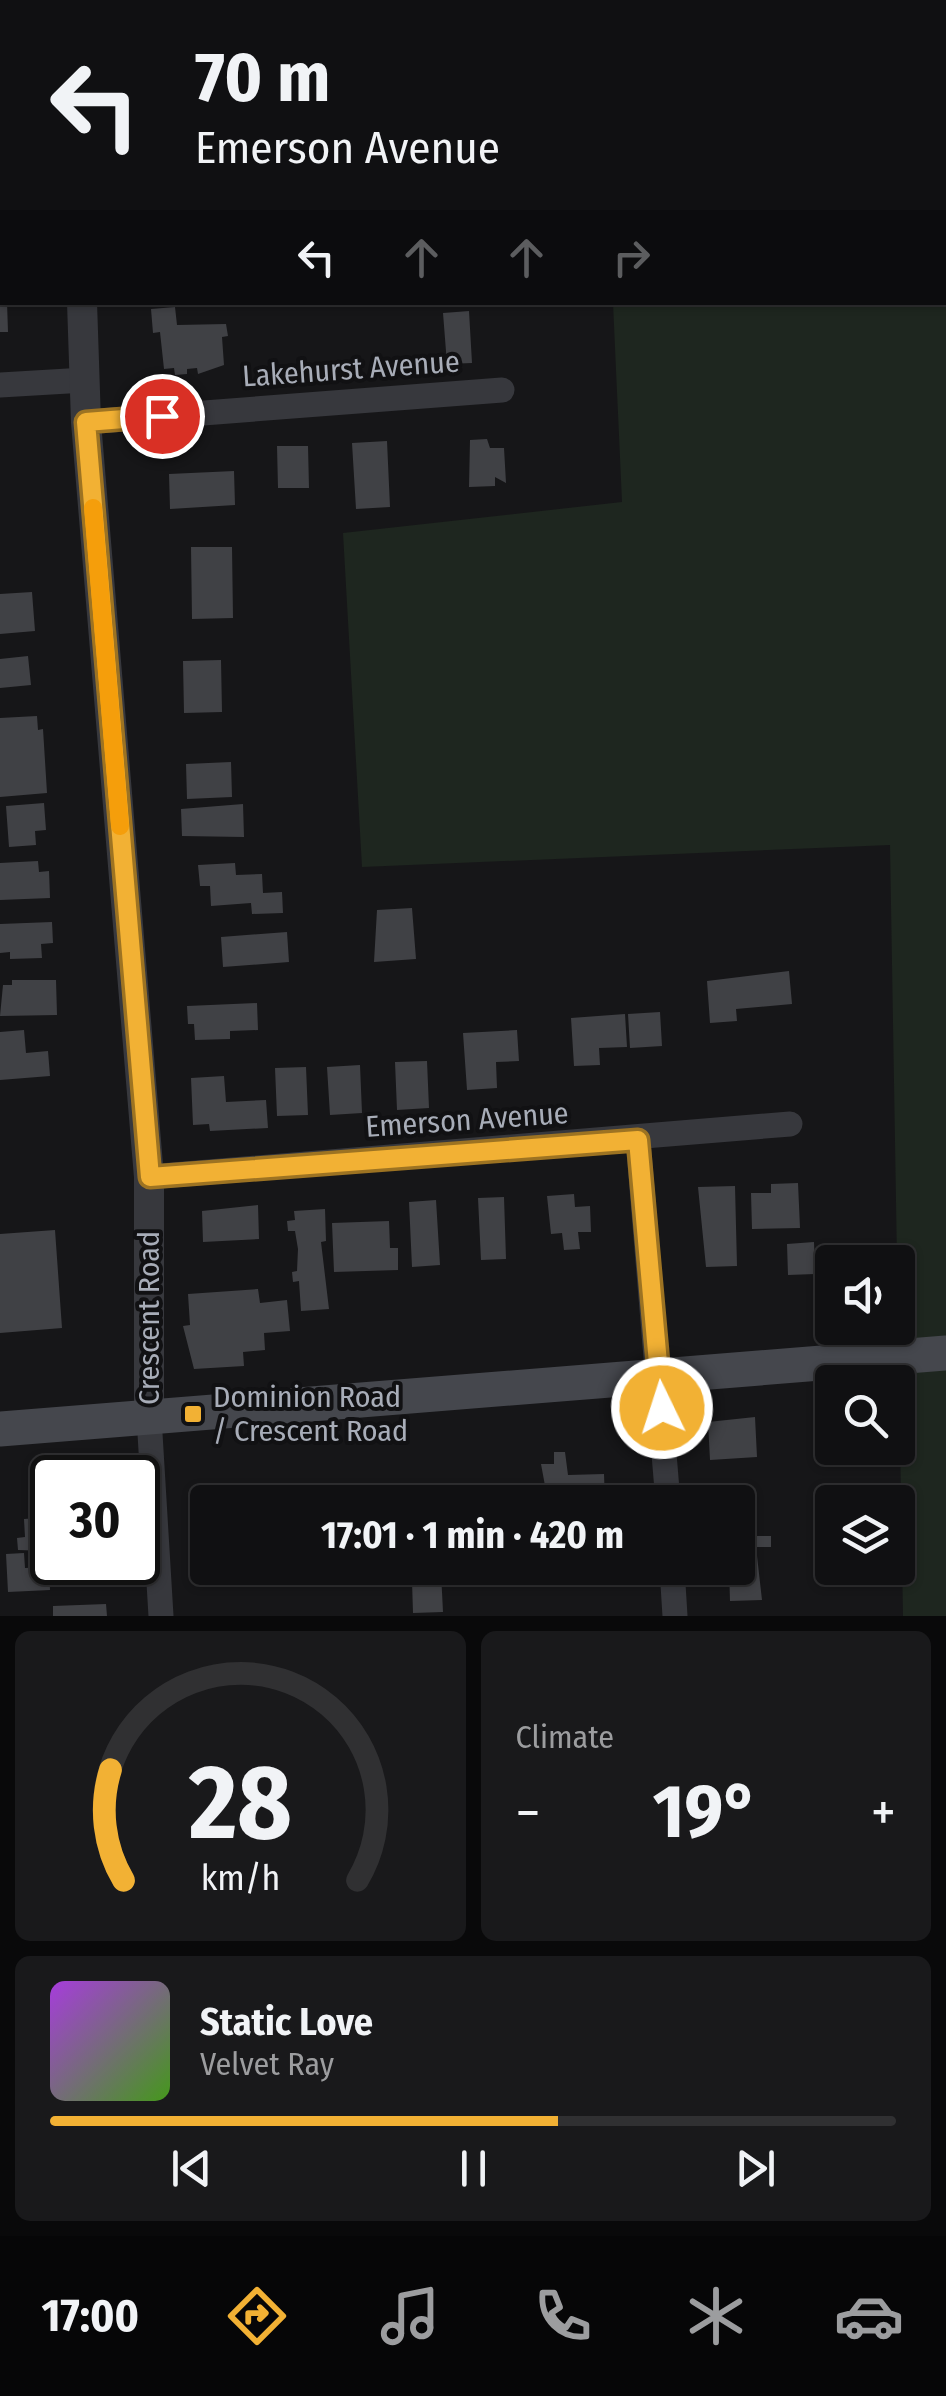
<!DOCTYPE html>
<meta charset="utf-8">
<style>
:root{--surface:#101012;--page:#19191b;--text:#f1f3f6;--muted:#9c9d9f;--line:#303032;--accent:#f2b134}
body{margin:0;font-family:"Fira Sans Condensed",sans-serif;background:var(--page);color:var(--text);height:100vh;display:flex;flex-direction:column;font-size:38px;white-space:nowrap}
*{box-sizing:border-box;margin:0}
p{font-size:32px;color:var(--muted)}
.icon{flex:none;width:55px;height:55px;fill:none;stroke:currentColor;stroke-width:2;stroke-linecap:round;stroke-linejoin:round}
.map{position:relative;height:1616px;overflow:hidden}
.side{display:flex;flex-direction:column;gap:15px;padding:15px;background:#09090a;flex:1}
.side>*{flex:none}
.guide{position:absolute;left:0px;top:0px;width:948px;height:305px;box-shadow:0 2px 8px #0004,0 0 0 2px var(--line);background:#101012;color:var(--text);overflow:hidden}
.tools{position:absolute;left:815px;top:1245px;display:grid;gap:20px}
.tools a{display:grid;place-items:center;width:100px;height:100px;border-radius:10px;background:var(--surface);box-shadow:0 2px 8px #0004,0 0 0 2px var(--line);font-size:50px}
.speed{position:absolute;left:30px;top:1455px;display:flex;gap:20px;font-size:50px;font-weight:700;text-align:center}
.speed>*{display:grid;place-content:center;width:130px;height:130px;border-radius:50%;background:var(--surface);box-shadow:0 2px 8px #0004,0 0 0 2px var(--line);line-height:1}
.speed .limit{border:5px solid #111;border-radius:15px;background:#fff;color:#111}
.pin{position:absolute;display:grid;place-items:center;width:85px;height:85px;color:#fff;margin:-42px;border:5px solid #fff;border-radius:50%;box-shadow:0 2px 10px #0007}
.me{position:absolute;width:110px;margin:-55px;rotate:356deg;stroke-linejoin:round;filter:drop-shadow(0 0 8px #0008)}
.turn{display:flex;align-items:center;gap:35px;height:210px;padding:0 30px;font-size:45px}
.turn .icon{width:130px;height:130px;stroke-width:2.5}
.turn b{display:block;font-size:70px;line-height:85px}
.lanes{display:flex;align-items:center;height:95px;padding:0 30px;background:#0003;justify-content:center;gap:50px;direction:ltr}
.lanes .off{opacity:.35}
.big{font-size:75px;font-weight:700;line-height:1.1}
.side .card{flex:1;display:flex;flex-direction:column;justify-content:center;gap:15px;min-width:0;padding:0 35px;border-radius:15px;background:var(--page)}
.side .dial{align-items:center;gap:0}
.dial svg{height:260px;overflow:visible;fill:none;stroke:var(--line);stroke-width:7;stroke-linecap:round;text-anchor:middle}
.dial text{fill:var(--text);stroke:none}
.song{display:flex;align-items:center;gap:30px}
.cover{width:120px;height:120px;border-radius:15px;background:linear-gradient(135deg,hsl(280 70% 55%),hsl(100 70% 35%))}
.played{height:10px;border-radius:5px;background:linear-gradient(90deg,var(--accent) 60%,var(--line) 60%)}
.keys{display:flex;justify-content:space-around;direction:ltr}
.heat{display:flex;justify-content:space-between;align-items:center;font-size:55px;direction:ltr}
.side .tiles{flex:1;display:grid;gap:15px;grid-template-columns:1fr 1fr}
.card:last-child{grid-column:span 2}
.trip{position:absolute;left:190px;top:1485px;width:565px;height:100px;border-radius:10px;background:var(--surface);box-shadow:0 2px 8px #0004,0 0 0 2px var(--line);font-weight:700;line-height:100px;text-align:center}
.tabs{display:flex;height:160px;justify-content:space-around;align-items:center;background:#060607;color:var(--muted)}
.tabs .icon{width:70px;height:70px}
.tabs .on{color:var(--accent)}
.tabs b{font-size:45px;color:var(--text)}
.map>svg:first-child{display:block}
.green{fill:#1e261f}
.building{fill:#404145}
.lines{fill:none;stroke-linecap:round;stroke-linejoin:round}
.minor{stroke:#37383d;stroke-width:25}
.tertiary{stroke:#37383d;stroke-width:30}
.secondary{stroke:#45474d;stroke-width:35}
.route-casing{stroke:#9d7322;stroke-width:25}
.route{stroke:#f2b134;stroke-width:18}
.slow{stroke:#f59e0b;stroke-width:18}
.poi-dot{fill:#f2b134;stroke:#111113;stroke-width:4}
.labels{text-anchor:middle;stroke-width:8;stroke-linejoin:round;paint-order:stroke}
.street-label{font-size:30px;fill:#a8adb8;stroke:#111113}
.poi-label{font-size:30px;fill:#a8adb8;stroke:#111113;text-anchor:start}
</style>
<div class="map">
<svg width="946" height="1616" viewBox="0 0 946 1616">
<rect width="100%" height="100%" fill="#161618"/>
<path class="green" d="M 467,0 L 946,0 L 946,1616 L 903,1616 L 890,845 L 362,867 L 343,533 L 622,502 L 613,303 L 945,302 L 945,2 L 417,2 Z"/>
<path class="building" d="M 0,302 L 7,302 L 8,332 L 0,332 Z
M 175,307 L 177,325 L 226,324 L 228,336 L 222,337 L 224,365 L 198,374 L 197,368 L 187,369 L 187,374 L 175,375 L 174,368 L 164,369 L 160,332 L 153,333 L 151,309 Z
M 469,311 L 472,363 L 447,364 L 443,313 Z
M 487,439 L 490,448 L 504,448 L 506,483 L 495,477 L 495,486 L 469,487 L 470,440 Z
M 387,441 L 390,507 L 356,509 L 352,443 Z
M 277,446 L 308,446 L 309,488 L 278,488 Z
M 234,471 L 235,505 L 170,509 L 169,474 Z
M 191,547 L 232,547 L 233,618 L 192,619 Z
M 32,592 L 35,631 L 0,634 L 0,594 Z
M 28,656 L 31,685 L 0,688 L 0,659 Z
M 221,660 L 222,712 L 184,713 L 183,661 Z
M 37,716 L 38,730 L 43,729 L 47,793 L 0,797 L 0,718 Z
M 231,762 L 232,797 L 187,799 L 186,764 Z
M 44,803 L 46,830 L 35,831 L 36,845 L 9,847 L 6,806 Z
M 243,804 L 244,837 L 182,836 L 181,809 Z
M 38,861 L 39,872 L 49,871 L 50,898 L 0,900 L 0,863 Z
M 235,863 L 236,875 L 262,874 L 263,893 L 282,892 L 283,913 L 252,914 L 251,903 L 211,906 L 210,886 L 200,886 L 198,865 Z
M 412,908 L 416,959 L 374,962 L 377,910 Z
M 52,922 L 53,943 L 41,944 L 42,958 L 10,959 L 10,952 L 0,953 L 0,924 Z
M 287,932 L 289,962 L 223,967 L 221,937 Z
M 789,971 L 792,1004 L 736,1009 L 737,1021 L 710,1023 L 707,981 Z
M 12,980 L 56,980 L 57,1015 L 0,1016 L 3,985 L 12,985 Z
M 257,1003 L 258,1030 L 230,1031 L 230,1039 L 195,1040 L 194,1024 L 188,1024 L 187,1006 Z
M 660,1012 L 662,1046 L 630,1048 L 628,1014 Z
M 625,1014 L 627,1047 L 599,1048 L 600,1065 L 574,1066 L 571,1018 Z
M 24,1030 L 26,1053 L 48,1051 L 50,1076 L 0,1080 L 0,1032 Z
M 517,1030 L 519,1061 L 496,1062 L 497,1088 L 467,1090 L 463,1033 Z
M 427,1061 L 429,1108 L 397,1110 L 395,1062 Z
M 360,1065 L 362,1113 L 330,1115 L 327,1067 Z
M 306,1067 L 308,1115 L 277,1116 L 275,1068 Z
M 224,1076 L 226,1102 L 266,1100 L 268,1128 L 210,1131 L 209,1124 L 193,1125 L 191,1078 Z
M 798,1183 L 800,1228 L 752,1229 L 751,1193 L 771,1193 L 771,1184 Z
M 735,1186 L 737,1266 L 706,1267 L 698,1187 Z
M 574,1194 L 575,1207 L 590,1206 L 591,1232 L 578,1232 L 580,1249 L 564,1250 L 562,1233 L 551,1234 L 547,1196 Z
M 504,1197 L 506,1259 L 481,1260 L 478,1198 Z
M 436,1200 L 440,1265 L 412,1267 L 409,1202 Z
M 258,1205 L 259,1239 L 203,1242 L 202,1211 Z
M 325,1209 L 326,1241 L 321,1242 L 329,1309 L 301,1311 L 299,1281 L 293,1282 L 292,1272 L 297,1271 L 298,1249 L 295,1231 L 288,1231 L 287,1221 L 295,1220 L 294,1211 Z
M 389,1221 L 390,1248 L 398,1248 L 398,1270 L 334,1272 L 332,1223 Z
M 55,1230 L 62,1328 L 0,1333 L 0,1234 Z
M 814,1242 L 815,1274 L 788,1275 L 787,1244 Z
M 258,1289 L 260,1303 L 287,1300 L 290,1331 L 264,1333 L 265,1350 L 243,1352 L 244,1366 L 194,1369 L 183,1326 L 190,1325 L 188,1294 Z
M 755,1417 L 757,1457 L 710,1460 L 708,1422 Z
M 554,1452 L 565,1452 L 568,1475 L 604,1474 L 605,1502 L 548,1502 L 541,1464 L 554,1464 Z
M 52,1517 L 52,1556 L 47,1556 L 47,1551 L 18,1550 L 17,1538 L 25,1537 L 24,1519 Z
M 738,1536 L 771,1536 L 771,1547 L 756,1547 L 762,1600 L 730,1601 L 729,1568 L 738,1568 Z
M 24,1553 L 25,1568 L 49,1567 L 50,1590 L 8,1592 L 6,1554 Z
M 390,1568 L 433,1568 L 433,1573 L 441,1572 L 443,1612 L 413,1613 L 412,1581 L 391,1582 Z
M 106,1604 L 107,1616 L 53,1616 L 53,1606 Z"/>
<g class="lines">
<path class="minor" d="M 0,385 L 85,380
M 86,422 L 502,390
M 638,1140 L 668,1502
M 149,1177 L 790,1124
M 149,1417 L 161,1616
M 672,1568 L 675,1616"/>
<path class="tertiary" d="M 71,0 L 71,2
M 82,302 L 86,422 L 149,1177 L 149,1417"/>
<path class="secondary" d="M 0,1429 L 946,1353"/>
</g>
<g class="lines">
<g class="route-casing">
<path id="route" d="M 162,416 L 86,422 L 150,1177 L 638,1140 L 662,1408"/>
</g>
<use href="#route" class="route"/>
<path class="slow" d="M 93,508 L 120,826"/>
</g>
<rect class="poi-dot" x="183" y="1404" width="20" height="20" rx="5"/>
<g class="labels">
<g class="street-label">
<text transform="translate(351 369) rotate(-4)" y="10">Lakehurst Avenue</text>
<text transform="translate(467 1120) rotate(-4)" y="10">Emerson Avenue</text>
<text transform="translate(149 1318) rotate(-90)" y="10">Crescent Road</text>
</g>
<g class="poi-label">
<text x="213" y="1407">Dominion Road<tspan x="213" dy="34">/ Crescent Road</tspan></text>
</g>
</g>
</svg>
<div class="tools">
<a><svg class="icon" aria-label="sound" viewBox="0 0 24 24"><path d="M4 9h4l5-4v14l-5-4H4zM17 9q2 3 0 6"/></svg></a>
<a><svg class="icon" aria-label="search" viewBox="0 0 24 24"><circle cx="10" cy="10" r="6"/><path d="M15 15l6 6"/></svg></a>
<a><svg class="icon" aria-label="layers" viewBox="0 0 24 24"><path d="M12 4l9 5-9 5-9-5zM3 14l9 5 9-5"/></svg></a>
</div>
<div class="speed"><div class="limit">30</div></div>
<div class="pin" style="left:162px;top:416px;background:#d93025"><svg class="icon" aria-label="arrive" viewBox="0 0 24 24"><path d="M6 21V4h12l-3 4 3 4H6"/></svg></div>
<svg class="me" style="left:662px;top:1408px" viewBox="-20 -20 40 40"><circle r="17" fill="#f2b134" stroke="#fff" stroke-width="3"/><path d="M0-11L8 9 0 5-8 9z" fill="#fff"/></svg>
<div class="trip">17:01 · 1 min · 420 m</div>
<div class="guide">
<div class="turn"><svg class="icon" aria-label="left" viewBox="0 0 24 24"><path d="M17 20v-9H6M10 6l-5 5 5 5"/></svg><div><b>70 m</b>Emerson Avenue</div></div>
<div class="lanes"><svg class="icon" aria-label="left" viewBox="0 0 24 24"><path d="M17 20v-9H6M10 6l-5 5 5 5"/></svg><svg class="icon off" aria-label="ahead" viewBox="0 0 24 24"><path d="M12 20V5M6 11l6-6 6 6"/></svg><svg class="icon off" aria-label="ahead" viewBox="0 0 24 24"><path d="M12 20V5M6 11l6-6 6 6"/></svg><svg class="icon off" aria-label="right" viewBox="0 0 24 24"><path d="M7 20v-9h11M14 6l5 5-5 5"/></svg></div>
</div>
</div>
<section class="side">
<div class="tiles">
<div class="card dial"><svg viewBox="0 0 100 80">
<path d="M14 69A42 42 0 1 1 86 69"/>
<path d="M14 69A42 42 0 0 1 10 35" stroke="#f2b134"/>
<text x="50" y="56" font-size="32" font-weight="700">28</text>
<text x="50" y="72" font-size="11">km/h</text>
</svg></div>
<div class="card"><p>Climate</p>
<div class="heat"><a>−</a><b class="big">19°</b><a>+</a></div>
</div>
<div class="card">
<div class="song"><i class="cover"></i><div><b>Static Love</b><p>Velvet Ray</p></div></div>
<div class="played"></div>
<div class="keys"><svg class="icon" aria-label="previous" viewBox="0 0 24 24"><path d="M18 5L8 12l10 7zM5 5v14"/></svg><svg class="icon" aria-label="pause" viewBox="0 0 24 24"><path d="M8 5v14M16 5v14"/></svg><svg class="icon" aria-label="next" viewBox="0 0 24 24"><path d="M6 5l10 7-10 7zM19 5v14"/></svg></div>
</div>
</div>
</section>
<nav class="tabs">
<b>17:00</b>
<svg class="icon on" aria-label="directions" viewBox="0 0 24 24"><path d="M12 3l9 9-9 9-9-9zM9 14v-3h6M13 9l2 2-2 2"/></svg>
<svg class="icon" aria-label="music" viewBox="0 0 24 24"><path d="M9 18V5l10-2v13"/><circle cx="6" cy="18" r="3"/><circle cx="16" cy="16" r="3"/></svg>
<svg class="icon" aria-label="phone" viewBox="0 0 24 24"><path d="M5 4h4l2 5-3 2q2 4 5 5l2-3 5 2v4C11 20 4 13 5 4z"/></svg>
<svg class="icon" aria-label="climate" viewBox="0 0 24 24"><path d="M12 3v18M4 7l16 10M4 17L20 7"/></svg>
<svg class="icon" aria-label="car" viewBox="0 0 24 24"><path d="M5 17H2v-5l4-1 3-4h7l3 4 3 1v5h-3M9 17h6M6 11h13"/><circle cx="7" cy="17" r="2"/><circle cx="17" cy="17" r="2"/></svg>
</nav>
